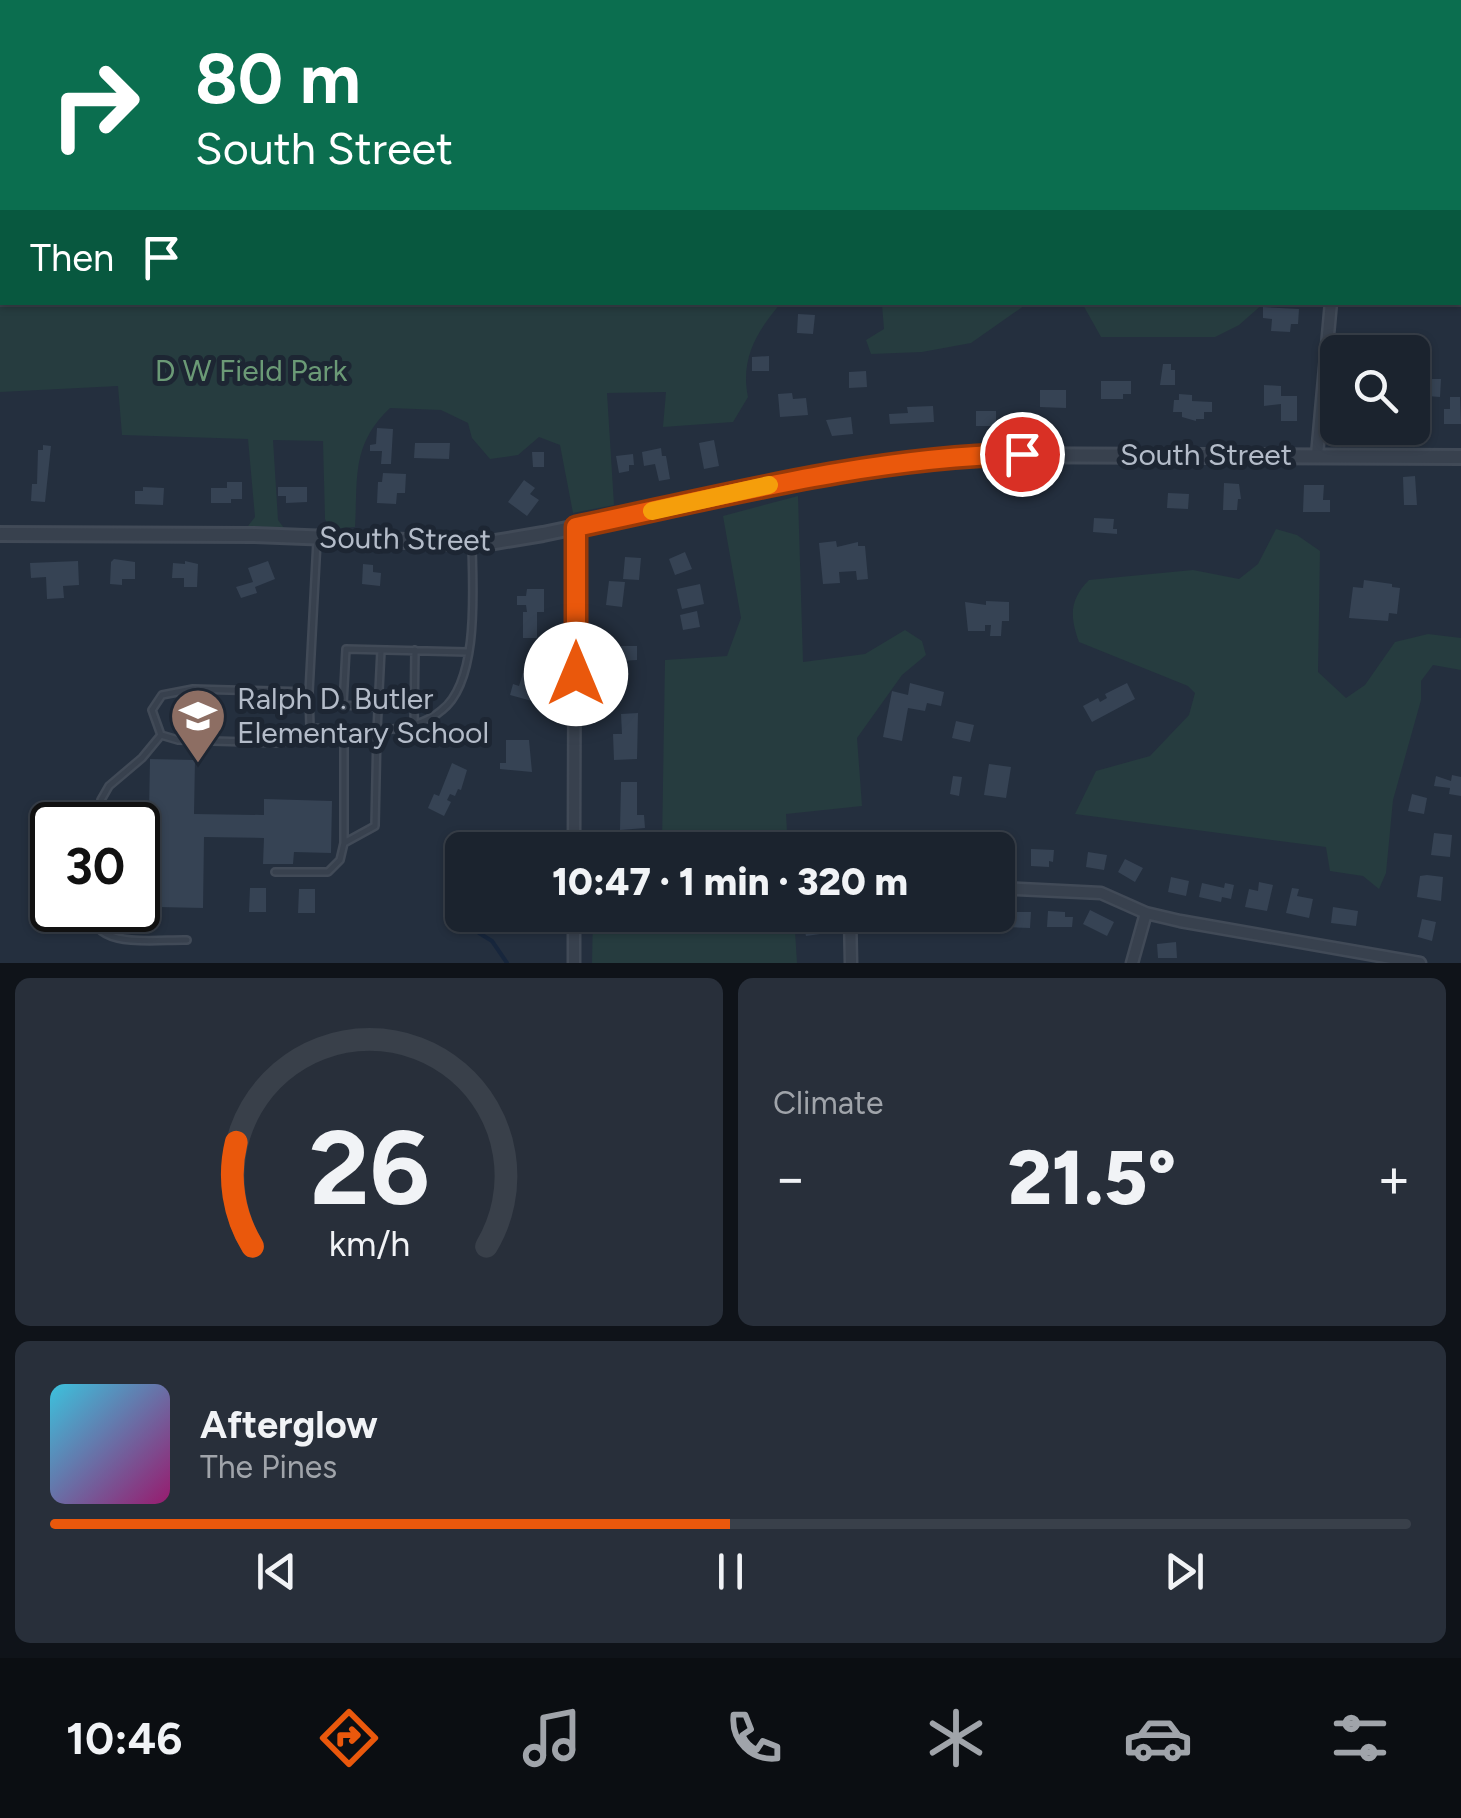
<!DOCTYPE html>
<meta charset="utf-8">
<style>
:root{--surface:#1b232e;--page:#282f3a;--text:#f1f3f6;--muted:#a0a4aa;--line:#39404a;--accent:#ea580c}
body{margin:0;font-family:Figtree,sans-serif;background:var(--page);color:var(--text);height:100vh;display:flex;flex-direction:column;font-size:38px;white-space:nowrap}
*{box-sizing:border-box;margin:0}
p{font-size:32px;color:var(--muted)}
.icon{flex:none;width:55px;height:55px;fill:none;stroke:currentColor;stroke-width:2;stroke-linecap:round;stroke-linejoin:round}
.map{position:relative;height:963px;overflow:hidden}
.side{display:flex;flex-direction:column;gap:15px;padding:15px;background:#0f1319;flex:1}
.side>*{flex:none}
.top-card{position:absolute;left:0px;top:0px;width:1462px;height:305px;box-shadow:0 2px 8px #0004,0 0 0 2px var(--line);background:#0b6e4f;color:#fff;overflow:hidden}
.buttons{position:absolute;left:1320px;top:335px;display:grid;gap:20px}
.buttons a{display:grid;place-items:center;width:110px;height:110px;border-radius:15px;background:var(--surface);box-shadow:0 2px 8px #0004,0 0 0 2px var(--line);font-size:50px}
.speed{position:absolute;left:30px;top:802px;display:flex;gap:20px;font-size:50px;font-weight:700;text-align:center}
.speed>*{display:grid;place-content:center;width:130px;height:130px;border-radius:50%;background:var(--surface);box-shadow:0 2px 8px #0004,0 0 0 2px var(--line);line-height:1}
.speed .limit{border:5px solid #111;border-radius:15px;background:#fff;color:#111}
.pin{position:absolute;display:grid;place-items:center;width:85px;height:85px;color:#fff;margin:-42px;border:5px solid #fff;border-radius:50%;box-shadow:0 2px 10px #0007}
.me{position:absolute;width:110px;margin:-55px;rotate:0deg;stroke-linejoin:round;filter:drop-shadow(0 0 8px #0008)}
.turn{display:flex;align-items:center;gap:35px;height:210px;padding:0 30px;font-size:45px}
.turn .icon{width:130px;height:130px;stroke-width:2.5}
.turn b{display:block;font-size:70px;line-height:85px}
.then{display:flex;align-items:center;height:95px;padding:0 30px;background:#0003;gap:20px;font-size:38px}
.big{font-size:75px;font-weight:800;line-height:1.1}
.side .widget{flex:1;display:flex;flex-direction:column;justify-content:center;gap:15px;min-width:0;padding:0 35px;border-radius:15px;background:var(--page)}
.side .dial{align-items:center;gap:0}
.dial svg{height:260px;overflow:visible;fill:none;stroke:var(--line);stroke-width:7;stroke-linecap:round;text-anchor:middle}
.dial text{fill:var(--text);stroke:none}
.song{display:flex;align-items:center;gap:30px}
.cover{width:120px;height:120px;border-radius:15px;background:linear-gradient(135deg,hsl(190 70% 55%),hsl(320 70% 35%))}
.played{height:10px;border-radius:5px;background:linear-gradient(90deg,var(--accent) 50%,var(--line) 50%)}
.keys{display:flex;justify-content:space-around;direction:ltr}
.heat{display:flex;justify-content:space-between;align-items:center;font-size:55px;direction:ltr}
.side .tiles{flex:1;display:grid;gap:15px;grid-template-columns:1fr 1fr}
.widget:last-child{grid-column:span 2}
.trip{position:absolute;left:445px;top:832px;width:570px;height:100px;border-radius:15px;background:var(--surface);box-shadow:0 2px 8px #0004,0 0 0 2px var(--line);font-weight:800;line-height:100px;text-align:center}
.menu{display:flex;height:160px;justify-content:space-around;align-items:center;background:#0b0e12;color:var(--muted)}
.menu .icon{width:70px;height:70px}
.menu .current{color:var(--accent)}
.menu b{font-size:45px;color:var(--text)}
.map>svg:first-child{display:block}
.green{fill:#263c3f}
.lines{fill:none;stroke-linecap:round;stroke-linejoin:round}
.stream{stroke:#17263c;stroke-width:4}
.building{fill:#364354}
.service-casing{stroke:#414a57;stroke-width:10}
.minor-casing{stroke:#414a57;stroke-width:15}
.tertiary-casing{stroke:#414a57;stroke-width:18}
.service{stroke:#38414e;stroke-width:5}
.minor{stroke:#38414e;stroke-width:10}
.tertiary{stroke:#38414e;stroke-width:12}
.route-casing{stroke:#983908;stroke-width:25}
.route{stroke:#ea580c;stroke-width:18}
.slow{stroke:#f59e0b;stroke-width:18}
.labels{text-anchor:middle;stroke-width:10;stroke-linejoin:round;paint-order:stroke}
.park-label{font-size:30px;fill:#6b9a76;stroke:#1d2633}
.street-label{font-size:30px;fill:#b4bcc9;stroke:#1d2633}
.poi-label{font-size:30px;fill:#b4bcc9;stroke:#1d2633;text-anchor:start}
</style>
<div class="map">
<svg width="1461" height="963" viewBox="0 0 1461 963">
<rect width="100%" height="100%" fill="#242f3e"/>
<path class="green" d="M 0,0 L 1461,0 L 1461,23 L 1460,2 L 2,2 L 2,302 L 781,303 C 757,331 740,359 748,397 L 733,422 L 663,427 L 666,392 L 607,393 L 614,505 L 573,513 L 560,445 L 539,437 L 518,455 L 490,459 L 472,438 L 468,423 L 441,410 L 390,408 C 351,445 358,477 355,527 L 330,529 L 325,519 L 323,441 L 273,440 L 278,520 L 284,528 L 248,526 L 255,517 L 248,439 L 122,435 L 118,386 L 0,392 Z
M 878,303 L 1028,303 L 971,343 L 922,352 L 871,354 L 866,340 L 884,329 L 882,305 Z
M 1082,303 L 1264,303 L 1239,325 L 1215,337 L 1101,337 Z
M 798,496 L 803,662 L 865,654 L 905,630 L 922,641 L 926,655 L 902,675 L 857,738 L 862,806 L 786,814 L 788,850 L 596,850 L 596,839 L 662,844 L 665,660 L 727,656 L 741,618 L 723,516 Z
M 1276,529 L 1297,535 L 1320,551 L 1318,672 L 1346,698 L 1365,685 L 1395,642 L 1428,634 L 1461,638 L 1461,670 L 1433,665 L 1421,681 L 1421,700 L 1393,800 L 1386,873 L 1379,889 L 1363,876 L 1330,871 L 1326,847 L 1075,814 L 1096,771 L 1150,756 L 1189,715 L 1195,693 L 1188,686 L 1079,642 C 1070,617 1069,600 1089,580 L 1193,570 L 1239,579 L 1258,564 Z
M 593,915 L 794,915 L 797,963 L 592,963 Z"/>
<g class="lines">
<path class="stream" d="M 479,933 L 492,941 L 507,963"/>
</g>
<path class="building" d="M 1263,307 L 1299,309 L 1298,324 L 1291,324 L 1290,332 L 1271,331 L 1272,319 L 1263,318 Z
M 798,314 L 815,315 L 813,334 L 797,333 Z
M 769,356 L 769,371 L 752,371 L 752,357 Z
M 1163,364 L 1171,364 L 1171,370 L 1175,370 L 1175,385 L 1160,385 Z
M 866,371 L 867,387 L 849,388 L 849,372 Z
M 1428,379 L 1441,379 L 1440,397 L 1427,396 Z
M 1101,381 L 1131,381 L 1131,394 L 1123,394 L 1123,399 L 1101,399 Z
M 1264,385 L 1281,386 L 1281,396 L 1297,396 L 1297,421 L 1281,421 L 1281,404 L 1264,406 Z
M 1040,390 L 1066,390 L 1066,408 L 1040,407 Z
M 792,393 L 793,399 L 806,398 L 808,415 L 780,417 L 778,394 Z
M 1179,394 L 1192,395 L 1192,401 L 1212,402 L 1212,412 L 1204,412 L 1204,419 L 1196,419 L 1196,421 L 1182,417 L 1182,412 L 1173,412 L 1174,400 L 1179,400 Z
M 1450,397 L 1460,397 L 1461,424 L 1444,424 L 1444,409 L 1450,409 Z
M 933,406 L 934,422 L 890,424 L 889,414 L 908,413 L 907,407 Z
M 976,411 L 996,411 L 996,426 L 976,426 Z
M 851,417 L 853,434 L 832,436 L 826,420 Z
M 377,428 L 393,429 L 391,464 L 381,464 L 382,451 L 370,451 L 370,445 L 376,444 Z
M 714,440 L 719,466 L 704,469 L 699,443 Z
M 415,443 L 450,443 L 449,459 L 414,458 Z
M 43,445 L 51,446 L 45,502 L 31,501 L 32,484 L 37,484 L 38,450 L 43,450 Z
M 661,448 L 662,456 L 666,456 L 670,479 L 659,481 L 655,464 L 644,466 L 642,452 Z
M 532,452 L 544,452 L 544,467 L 533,467 Z
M 633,454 L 634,465 L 629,465 L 629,471 L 619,473 L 616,456 Z
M 383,473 L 406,474 L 405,493 L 397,493 L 396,504 L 377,503 L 378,482 L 382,482 Z
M 1415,476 L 1417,505 L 1404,505 L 1403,477 Z
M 524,480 L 535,488 L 530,494 L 539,500 L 527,516 L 508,502 Z
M 227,482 L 242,482 L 242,499 L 231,499 L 231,503 L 211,503 L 211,488 L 227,488 Z
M 1224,483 L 1239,484 L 1241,499 L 1238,499 L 1237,510 L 1223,510 Z
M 1304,485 L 1324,485 L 1323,500 L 1330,500 L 1330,512 L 1303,512 Z
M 143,487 L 164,488 L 163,505 L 135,504 L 135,491 L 143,491 Z
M 278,487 L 307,487 L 307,502 L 286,503 L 286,496 L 278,496 Z
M 1168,493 L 1189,494 L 1188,509 L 1167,508 Z
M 1094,518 L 1114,519 L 1113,529 L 1117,529 L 1117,534 L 1093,532 Z
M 836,541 L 837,547 L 858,542 L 858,546 L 865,546 L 868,579 L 857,580 L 856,571 L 839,572 L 840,583 L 823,584 L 819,543 Z
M 685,552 L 692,569 L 675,575 L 669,559 Z
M 625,557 L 641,558 L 639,580 L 623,579 Z
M 114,559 L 135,562 L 135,579 L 122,579 L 122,585 L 110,584 L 111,562 Z
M 78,561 L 79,585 L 63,586 L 64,598 L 47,599 L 46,577 L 31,578 L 30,563 Z
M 185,561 L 198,564 L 197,587 L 184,587 L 184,578 L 172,578 L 173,563 L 185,564 Z
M 268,561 L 275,579 L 255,587 L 257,593 L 241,598 L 236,587 L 253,582 L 248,568 Z
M 363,564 L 373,565 L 373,572 L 381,573 L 380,586 L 362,584 Z
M 1364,580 L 1392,584 L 1392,587 L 1400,588 L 1397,614 L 1389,613 L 1388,621 L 1349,618 L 1353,587 L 1363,588 Z
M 609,581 L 625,582 L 622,607 L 606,605 Z
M 700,584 L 704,604 L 682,609 L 677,589 Z
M 527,589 L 544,589 L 544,612 L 537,612 L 537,638 L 523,638 L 523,612 L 527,612 L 526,605 L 517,605 L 517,596 L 526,596 Z
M 986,601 L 1009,602 L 1009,621 L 1002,621 L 1001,636 L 990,636 L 991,625 L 985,625 L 985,631 L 968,631 L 965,602 L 986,605 Z
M 697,611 L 700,627 L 683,630 L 680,615 Z
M 621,646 L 637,646 L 637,660 L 621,661 Z
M 530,661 L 546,666 L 540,689 L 546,691 L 544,699 L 533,696 L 532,701 L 510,695 L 513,684 L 519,686 L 523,673 L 526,674 Z
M 607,665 L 623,665 L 623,692 L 607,692 Z
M 910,683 L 944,692 L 941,706 L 927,703 L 925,711 L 908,708 L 902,741 L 883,737 L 892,691 L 908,695 Z
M 1127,683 L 1135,699 L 1092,722 L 1083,706 L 1098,698 L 1100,702 L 1107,698 L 1105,694 Z
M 638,713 L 637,759 L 614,760 L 613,734 L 622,734 L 621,714 Z
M 956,721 L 974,725 L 970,742 L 952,738 Z
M 506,740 L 529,740 L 532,772 L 500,769 L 500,763 L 506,763 Z
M 150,759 L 195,760 L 194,814 L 264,815 L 264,799 L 332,801 L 331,853 L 294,852 L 293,864 L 263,864 L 264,838 L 204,837 L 203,908 L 159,907 L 160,832 L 148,832 L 146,926 L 103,925 L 103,910 L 138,910 L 138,827 L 160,827 L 161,815 L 149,814 Z
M 452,763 L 467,770 L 461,790 L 458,789 L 455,796 L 450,794 L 447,800 L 451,802 L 444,816 L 428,808 L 434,794 L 439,796 Z
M 989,764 L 1011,767 L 1006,798 L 984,795 Z
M 1452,775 L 1461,777 L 1461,796 L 1449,794 L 1450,788 L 1434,786 L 1436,776 L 1451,781 Z
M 953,776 L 962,777 L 959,796 L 950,794 Z
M 621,782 L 637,782 L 637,815 L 644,815 L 645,828 L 620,830 Z
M 1412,794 L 1427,798 L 1424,814 L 1408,811 Z
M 105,810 L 131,810 L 130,825 L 105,825 Z
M 1434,833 L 1452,835 L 1450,857 L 1431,855 Z
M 845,840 L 885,845 L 885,850 L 844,850 Z
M 1014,848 L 1015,864 L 998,864 L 998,849 Z
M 1031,849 L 1054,850 L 1053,862 L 1049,861 L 1049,867 L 1031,866 Z
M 1088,852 L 1107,855 L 1104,870 L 1086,867 Z
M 1125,859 L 1143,868 L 1135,882 L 1118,872 Z
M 1427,875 L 1443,877 L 1441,901 L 1417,897 L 1420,876 Z
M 1171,877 L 1189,881 L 1186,896 L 1168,892 Z
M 1259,882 L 1273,885 L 1267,911 L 1245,907 L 1249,889 L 1258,891 Z
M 1202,883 L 1224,888 L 1225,883 L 1234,885 L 1231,899 L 1222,897 L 1221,902 L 1199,897 Z
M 250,888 L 266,888 L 266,912 L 249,912 Z
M 1292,888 L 1299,889 L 1297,896 L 1313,899 L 1309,918 L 1286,913 Z
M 299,889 L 315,889 L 315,913 L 298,913 Z
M 1333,907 L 1358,911 L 1356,926 L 1331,923 Z
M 1090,910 L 1114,922 L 1107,936 L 1083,924 Z
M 1048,911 L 1065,912 L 1065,917 L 1073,917 L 1072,927 L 1047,927 Z
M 1011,912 L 1031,912 L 1030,928 L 1002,927 L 1003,916 L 1011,917 Z
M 808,915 L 826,915 L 827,925 L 819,926 L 820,934 L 806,936 L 804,927 L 810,926 Z
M 877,915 L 894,915 L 894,924 L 877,925 Z
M 913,915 L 945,915 L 945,924 L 913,925 Z
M 964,915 L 989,915 L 988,929 L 963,927 Z
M 1422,919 L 1436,922 L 1432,941 L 1418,937 Z
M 1176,942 L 1177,958 L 1158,958 L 1157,944 Z"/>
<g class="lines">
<g class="service-casing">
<path id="service" d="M 1168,0 L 1201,2
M 864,2 L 865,2
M 1118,2 L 1138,0
M 1460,30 L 1461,30
M 381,650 L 377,731 C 400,728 424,726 442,710 C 479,681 473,591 472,547
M 378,707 L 343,705 L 346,649 L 467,652
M 414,725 L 415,650
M 310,728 L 309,692 L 317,541
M 344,731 L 344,843
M 99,825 L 101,800 L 109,786 L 142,758 L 161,735
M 275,872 L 328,872 L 340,860 L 344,843 L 375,826 L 377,731 L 310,728 L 297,739 L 280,743 L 178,740 L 161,735 L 152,710 L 162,695 L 193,689 L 309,692
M 92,910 C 92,951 158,939 187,940"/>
</g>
<g class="minor-casing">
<path id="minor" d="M 1460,176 L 1461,176
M 1317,455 L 1331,302
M 574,850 L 575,527
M 998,888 L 1101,893 L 1146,913 L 1180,921 L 1420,963
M 850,915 L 851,963
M 574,963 L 574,915
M 1132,963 L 1146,913"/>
</g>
<g class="tertiary-casing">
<path id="tertiary" d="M 0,534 L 254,535 L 483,544 L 543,534 L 848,470 L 950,455 L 1461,457"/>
</g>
<use href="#service" class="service"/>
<use href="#minor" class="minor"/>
<use href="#tertiary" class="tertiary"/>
</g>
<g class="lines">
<g class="route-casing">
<path id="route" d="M 576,674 L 576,527 C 724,496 870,457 1022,454"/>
</g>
<use href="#route" class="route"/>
<path class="slow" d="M 652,511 L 769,485"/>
</g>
<defs>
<g id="school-pin" transform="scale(2.875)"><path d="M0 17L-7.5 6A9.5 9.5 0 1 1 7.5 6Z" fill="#8d6e63" stroke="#1d2633"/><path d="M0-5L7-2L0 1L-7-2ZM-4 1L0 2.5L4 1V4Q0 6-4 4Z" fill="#fff"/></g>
</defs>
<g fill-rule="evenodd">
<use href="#school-pin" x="198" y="716"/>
</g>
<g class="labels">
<g class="park-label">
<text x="251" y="381">D W Field Park</text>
</g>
<g class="street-label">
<text x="1206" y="465">South Street</text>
<text transform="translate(405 539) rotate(1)" y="10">South Street</text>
</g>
<g class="poi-label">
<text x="237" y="709">Ralph D. Butler<tspan x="237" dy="34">Elementary School</tspan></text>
</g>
</g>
</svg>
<div class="buttons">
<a><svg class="icon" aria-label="search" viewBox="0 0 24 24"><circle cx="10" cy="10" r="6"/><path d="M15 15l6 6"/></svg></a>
</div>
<div class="speed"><div class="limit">30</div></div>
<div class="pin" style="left:1022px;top:454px;background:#d93025"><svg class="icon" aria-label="arrive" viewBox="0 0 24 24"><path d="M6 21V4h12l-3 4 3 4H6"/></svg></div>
<svg class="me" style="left:576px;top:674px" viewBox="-20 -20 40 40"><circle r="19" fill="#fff"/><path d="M0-13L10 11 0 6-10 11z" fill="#ea580c"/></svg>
<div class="trip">10:47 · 1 min · 320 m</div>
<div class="top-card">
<div class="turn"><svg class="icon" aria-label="right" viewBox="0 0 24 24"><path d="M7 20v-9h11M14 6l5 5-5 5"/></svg><div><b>80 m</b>South Street</div></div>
<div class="then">Then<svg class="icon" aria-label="arrive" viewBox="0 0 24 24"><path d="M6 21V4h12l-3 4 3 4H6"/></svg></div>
</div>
</div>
<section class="side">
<div class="tiles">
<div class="widget dial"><svg viewBox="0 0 100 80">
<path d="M14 69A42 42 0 1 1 86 69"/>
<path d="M14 69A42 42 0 0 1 9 37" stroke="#ea580c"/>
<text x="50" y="56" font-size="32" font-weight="700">26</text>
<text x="50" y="72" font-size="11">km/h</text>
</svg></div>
<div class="widget"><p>Climate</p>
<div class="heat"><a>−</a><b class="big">21.5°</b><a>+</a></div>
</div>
<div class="widget">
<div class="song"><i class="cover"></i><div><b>Afterglow</b><p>The Pines</p></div></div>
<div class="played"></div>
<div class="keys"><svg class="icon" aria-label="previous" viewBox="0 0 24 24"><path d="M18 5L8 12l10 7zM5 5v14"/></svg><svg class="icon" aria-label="pause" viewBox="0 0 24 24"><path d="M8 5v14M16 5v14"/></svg><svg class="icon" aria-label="next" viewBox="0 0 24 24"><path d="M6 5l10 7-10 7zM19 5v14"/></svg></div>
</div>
</div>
</section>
<nav class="menu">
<b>10:46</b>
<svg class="icon current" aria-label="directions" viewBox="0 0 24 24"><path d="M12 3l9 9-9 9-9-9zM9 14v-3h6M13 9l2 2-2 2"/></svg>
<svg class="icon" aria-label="music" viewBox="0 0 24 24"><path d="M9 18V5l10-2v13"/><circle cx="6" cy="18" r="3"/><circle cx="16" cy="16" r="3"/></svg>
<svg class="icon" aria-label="phone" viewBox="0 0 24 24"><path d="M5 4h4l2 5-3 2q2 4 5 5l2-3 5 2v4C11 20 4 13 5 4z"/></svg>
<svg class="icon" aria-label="climate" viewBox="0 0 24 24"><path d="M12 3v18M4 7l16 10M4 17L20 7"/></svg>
<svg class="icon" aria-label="car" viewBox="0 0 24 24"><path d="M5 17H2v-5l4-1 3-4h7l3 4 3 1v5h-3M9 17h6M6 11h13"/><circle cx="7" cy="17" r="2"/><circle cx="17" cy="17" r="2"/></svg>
<svg class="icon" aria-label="filters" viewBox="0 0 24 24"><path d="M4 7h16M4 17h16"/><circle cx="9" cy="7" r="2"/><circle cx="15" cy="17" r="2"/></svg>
</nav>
